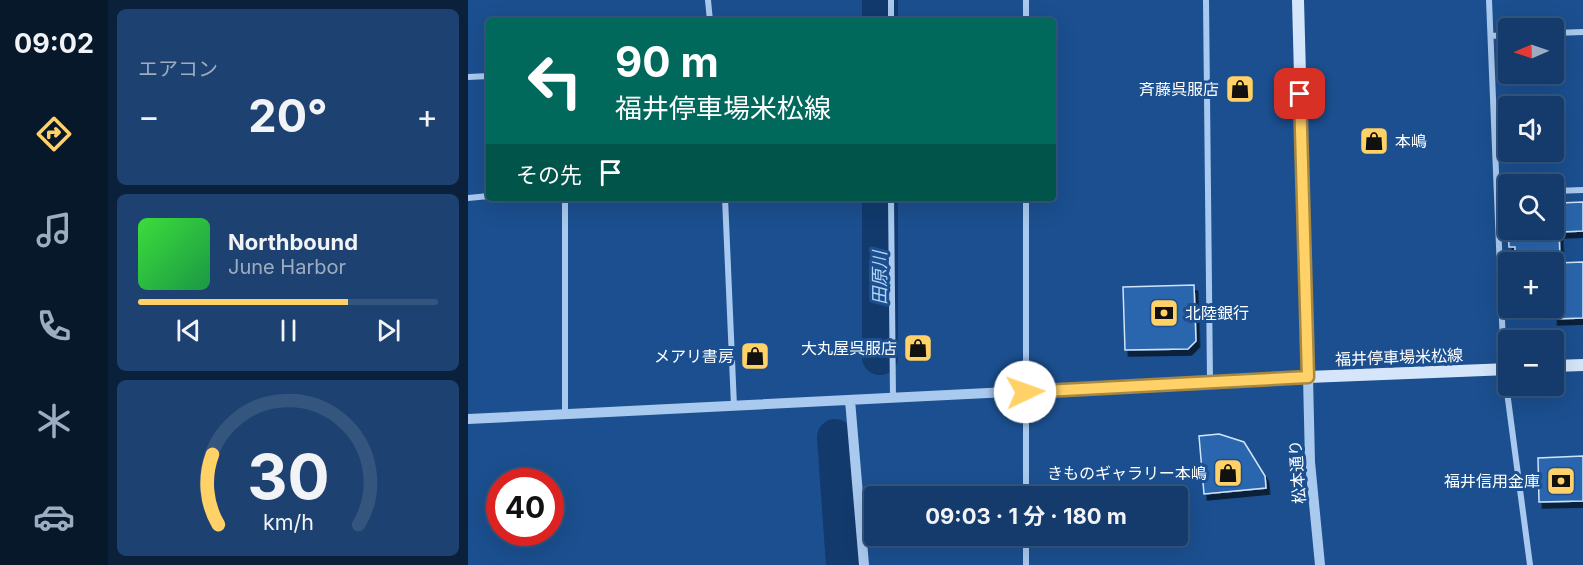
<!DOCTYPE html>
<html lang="ja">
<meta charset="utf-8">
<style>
:root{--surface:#143b6b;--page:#1d4271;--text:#f1f3f6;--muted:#9dadc1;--line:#33557e;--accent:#ffd166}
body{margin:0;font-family:Inter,"Noto Sans JP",sans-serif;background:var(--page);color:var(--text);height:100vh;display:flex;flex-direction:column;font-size:22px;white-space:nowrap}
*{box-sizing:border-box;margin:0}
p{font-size:20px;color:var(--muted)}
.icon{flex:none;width:33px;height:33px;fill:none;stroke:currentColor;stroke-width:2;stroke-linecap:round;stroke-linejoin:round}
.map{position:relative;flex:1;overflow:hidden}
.side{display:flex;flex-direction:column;gap:9px;padding:9px;background:#0b203b;width:360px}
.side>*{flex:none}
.hud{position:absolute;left:18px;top:18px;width:570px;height:183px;border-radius:6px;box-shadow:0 6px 24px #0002,0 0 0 2px var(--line);background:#00695c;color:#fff;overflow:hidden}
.needle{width:39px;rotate:268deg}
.controls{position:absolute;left:1030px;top:18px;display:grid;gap:12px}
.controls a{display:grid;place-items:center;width:66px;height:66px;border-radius:6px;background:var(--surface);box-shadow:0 6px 24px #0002,0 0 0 2px var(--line);font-size:30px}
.speed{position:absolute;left:18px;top:468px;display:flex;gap:12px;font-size:30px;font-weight:700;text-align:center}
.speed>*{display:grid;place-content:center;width:78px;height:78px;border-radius:50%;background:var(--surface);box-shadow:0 6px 24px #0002,0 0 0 2px var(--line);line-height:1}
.speed .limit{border:9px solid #d22;background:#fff;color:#111}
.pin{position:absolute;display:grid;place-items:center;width:51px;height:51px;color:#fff;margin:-26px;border-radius:12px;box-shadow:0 3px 9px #0006}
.me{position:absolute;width:66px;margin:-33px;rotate:87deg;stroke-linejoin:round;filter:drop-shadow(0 0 4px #0008)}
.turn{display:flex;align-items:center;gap:21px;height:126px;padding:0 30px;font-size:27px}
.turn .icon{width:78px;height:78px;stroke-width:2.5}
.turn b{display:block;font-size:42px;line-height:51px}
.then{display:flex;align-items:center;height:57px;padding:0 30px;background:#0003;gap:12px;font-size:22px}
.big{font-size:45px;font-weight:700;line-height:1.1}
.side .tile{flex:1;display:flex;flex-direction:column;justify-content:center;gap:9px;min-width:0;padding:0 21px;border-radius:9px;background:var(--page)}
.side .dial{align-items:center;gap:0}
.dial svg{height:156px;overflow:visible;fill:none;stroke:var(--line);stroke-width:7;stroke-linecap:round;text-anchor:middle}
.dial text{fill:var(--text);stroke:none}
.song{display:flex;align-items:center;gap:18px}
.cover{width:72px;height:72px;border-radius:9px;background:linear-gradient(135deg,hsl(120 70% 55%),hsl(140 70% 35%))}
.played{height:6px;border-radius:3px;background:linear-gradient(90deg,var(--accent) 70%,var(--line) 70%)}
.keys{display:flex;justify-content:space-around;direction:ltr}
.heat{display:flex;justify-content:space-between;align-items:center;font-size:33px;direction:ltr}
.trip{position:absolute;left:396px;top:486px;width:324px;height:60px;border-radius:6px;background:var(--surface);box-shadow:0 6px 24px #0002,0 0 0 2px var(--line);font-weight:700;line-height:60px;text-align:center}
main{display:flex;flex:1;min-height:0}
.tab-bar{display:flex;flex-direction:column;width:108px;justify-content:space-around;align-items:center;background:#08182b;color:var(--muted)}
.tab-bar .icon{width:42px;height:42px}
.tab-bar .on{color:var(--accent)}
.tab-bar b{font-size:27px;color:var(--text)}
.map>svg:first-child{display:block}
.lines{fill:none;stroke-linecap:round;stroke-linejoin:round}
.river{stroke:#123a6d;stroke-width:36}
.building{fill:#2a66ad;stroke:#cfe3fa;stroke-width:1.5;filter:url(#shadow)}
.minor{stroke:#a9c9ee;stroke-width:6}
.tertiary{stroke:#a9c9ee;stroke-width:10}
.secondary{stroke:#d6e6fa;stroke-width:12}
.route-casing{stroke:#a68842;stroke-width:15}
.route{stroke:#ffd166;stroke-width:10}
.labels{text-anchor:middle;stroke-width:6;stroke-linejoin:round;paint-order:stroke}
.poi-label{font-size:16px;fill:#fff;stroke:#1b4f8f;text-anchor:end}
.street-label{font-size:16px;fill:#fff;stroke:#1b4f8f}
.water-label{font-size:18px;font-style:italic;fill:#b5d3f5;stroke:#1b4f8f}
</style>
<main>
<nav class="tab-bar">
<b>09:02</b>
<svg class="icon on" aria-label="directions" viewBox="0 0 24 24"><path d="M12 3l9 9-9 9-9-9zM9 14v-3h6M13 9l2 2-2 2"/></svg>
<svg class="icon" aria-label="music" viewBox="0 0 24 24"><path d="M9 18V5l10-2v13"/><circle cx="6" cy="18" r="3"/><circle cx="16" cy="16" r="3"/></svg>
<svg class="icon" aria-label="phone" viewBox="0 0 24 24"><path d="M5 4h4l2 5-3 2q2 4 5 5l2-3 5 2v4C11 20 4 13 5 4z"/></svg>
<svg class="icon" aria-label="climate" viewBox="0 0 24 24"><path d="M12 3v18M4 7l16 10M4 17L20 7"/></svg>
<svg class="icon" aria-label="car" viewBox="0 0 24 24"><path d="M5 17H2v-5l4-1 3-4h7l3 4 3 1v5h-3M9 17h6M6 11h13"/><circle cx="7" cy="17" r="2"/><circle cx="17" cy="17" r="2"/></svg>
</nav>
<section class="side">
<div class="tile"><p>エアコン</p>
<div class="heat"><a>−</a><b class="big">20°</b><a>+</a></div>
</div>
<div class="tile">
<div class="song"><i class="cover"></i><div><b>Northbound</b><p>June Harbor</p></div></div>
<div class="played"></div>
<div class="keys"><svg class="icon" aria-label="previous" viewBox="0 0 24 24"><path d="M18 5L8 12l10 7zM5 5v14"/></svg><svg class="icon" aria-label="pause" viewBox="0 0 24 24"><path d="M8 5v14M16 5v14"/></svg><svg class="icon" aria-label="next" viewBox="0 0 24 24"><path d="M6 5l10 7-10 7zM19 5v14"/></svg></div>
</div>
<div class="tile dial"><svg viewBox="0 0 100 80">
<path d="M14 69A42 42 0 1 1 86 69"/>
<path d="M14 69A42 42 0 0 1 11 33" stroke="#ffd166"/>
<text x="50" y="56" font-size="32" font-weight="700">30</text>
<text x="50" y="72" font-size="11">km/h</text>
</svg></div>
</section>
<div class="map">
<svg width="1115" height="565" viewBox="0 0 1115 565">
<defs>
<filter id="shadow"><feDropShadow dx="3.5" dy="6" stdDeviation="0" flood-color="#0009"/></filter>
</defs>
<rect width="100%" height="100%" fill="#1b4f8f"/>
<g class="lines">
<path class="river" d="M 412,0 L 412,21
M 412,198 L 412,357
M 367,437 L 376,565"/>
</g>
<path class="building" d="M 1115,202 L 1115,231 L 1093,232 L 1092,203 Z
M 1040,230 L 1091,230 L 1092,259 L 1047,260 L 1047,247 L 1041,247 Z
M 1115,262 L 1115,318 L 1086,319 L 1086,294 L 1090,294 L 1089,263 Z
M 726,285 L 728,341 L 720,349 L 657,350 L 655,287 Z
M 751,434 L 776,442 L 797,476 L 798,488 L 736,494 L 731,436 Z
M 1115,456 L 1115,501 L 1071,502 L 1070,458 Z"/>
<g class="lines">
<path class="minor" d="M 240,0 L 242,21
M 558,0 L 558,21
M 738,0 L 742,382
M 1021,0 L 1036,369 L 1062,565
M 423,21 L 423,0
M 1086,33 L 1115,32
M 1023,36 L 1041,35
M 0,77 L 21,76
M 1086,191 L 1115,190
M 1030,194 L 1041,193
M 0,198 L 21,196
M 257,198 L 266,406
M 423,198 L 425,398
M 97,415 L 97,198
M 558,496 L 558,198
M 558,536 L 558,565"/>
<path class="tertiary" d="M 382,400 L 396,565
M 0,419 L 840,377 L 842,462 L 852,565"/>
<path class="secondary" d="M 830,0 L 840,377 L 1041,369
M 1086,366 L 1115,365"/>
</g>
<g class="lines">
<g class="route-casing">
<path id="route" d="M 557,392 L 840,377 L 832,94"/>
</g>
<use href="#route" class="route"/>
</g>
<defs>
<g id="shop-square" transform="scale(1.5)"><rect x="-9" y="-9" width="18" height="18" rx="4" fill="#ffd166" stroke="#1b4f8f"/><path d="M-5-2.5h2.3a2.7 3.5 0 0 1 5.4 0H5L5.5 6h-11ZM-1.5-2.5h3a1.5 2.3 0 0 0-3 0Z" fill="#111"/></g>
<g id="bank-square" transform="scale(1.5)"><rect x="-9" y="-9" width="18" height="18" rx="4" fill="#ffd166" stroke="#1b4f8f"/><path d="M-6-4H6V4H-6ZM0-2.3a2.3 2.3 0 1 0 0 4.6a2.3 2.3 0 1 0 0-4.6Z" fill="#111"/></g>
</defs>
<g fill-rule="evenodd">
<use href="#shop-square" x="772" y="89"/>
<use href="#shop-square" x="906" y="141"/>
<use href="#bank-square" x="696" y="313"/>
<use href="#shop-square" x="450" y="348"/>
<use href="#shop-square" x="287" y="356"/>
<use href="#shop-square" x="760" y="473"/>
<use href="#bank-square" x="1093" y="481"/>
</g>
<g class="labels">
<g class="poi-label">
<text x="751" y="95">斉藤呉服店</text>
<text x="927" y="147" text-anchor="start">本嶋</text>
<text x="717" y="319" text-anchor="start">北陸銀行</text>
<text x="429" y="354">大丸屋呉服店</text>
<text x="266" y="362">メアリ書房</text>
<text x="739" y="479">きものギャラリー本嶋</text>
<text x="1072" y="487">福井信用金庫</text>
</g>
<g class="street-label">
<text transform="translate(931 357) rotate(-2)" y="6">福井停車場米松線</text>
<text transform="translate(829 472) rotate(-94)" y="6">松本通り</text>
</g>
<g class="water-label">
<text transform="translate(412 278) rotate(-90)" y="6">田原川</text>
</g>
</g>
</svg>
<div class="controls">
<a><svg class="needle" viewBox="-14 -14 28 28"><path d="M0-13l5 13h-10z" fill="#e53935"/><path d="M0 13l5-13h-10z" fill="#9dadc1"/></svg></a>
<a><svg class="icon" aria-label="sound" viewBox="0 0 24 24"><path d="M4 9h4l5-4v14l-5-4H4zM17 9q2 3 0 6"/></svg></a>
<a><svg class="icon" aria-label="search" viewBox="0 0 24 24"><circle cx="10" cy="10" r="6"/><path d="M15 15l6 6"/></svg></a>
<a>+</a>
<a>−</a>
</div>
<div class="speed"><div class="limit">40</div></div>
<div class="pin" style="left:832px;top:94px;background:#d93025"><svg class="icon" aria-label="arrive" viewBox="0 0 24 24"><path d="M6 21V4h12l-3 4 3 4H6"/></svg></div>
<svg class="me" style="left:557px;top:392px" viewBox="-20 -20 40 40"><circle r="19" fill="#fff"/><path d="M0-13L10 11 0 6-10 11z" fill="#ffd166"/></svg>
<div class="trip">09:03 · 1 分 · 180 m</div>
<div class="hud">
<div class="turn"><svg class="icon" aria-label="left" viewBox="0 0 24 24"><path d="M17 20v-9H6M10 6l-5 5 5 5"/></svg><div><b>90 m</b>福井停車場米松線</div></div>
<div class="then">その先<svg class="icon" aria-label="arrive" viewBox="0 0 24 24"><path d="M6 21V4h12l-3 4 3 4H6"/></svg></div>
</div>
</div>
</main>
